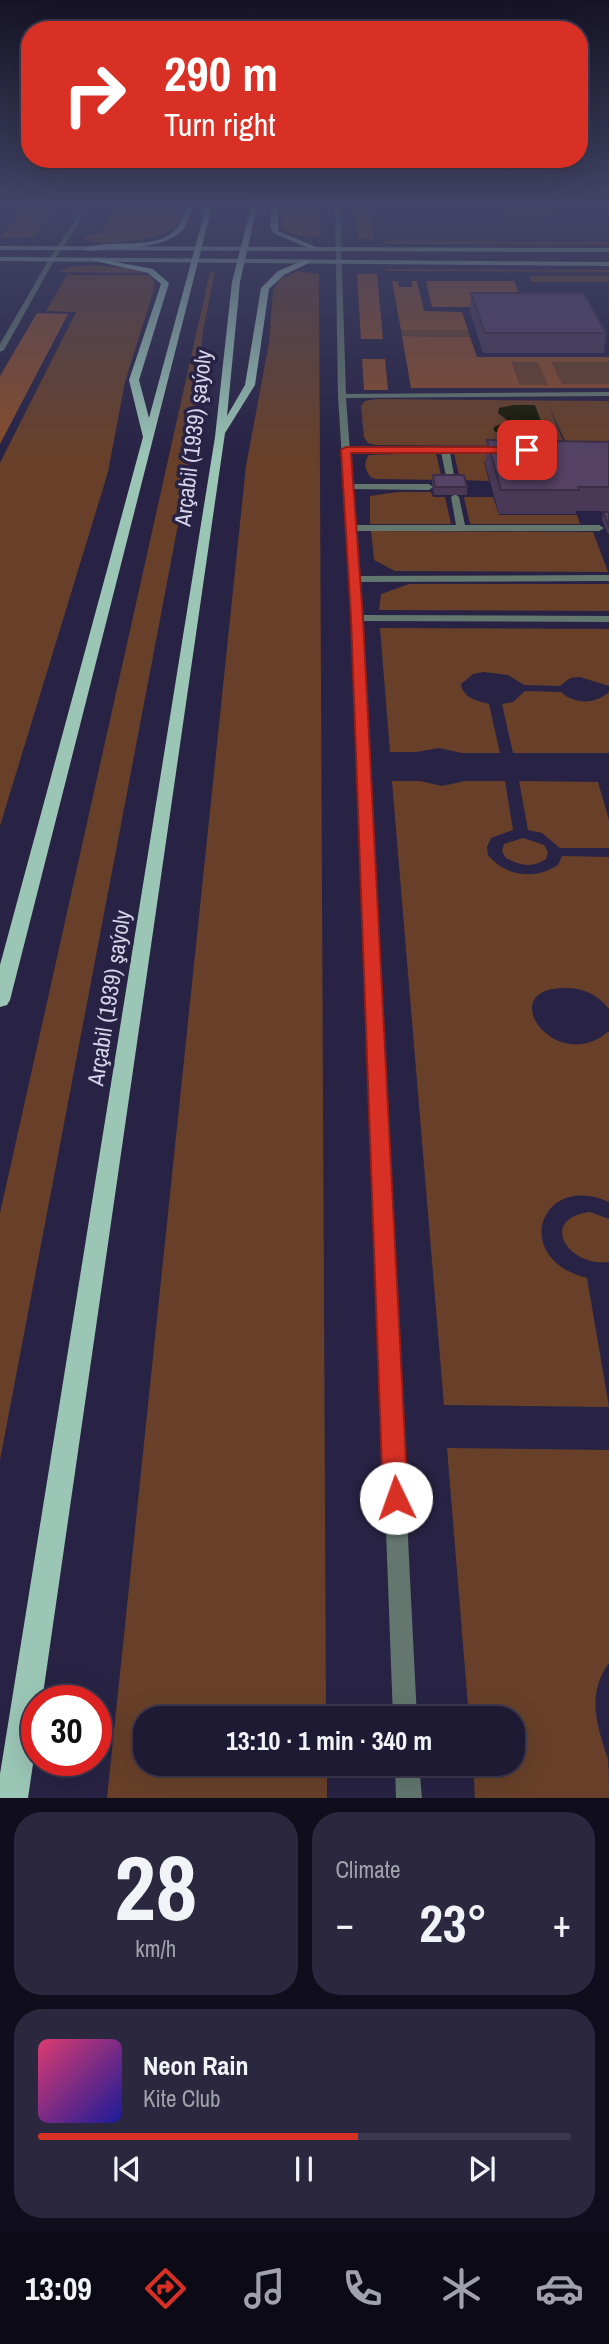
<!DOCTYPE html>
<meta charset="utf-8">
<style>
:root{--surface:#1e1a33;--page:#2b273f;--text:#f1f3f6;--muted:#a1a1ac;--line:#3c384e;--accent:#d93025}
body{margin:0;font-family:"Archivo Narrow",sans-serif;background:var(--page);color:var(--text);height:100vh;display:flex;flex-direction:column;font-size:26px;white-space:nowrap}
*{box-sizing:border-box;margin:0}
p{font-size:23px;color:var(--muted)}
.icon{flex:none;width:38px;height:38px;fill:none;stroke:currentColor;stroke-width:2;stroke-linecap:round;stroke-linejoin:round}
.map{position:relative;height:1798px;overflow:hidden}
.drawer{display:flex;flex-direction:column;gap:14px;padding:14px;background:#100e1c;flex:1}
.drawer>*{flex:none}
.guide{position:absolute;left:21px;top:21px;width:567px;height:147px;border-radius:28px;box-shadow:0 7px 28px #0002,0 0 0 2px var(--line);background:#d93025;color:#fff;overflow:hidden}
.speed{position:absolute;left:21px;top:1685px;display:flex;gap:14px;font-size:35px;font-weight:700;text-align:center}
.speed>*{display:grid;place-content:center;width:91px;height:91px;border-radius:50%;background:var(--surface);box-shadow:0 7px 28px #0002,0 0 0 2px var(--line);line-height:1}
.speed .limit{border:10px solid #d22;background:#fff;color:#111}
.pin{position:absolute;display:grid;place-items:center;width:60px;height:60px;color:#fff;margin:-30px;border-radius:14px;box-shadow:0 4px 10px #0006}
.me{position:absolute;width:77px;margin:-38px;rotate:357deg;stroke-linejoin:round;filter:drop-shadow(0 0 5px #0008)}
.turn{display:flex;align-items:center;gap:24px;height:147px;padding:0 28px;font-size:32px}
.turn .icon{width:91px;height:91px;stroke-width:2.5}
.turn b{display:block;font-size:49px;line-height:60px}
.big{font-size:52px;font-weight:700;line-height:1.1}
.drawer .tile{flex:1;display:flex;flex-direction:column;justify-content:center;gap:10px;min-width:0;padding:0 24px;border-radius:28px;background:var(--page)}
.drawer .dial{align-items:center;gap:0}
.dial b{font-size:91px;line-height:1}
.song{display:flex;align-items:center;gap:21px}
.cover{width:84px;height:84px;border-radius:10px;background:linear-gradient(135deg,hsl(340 70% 55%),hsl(240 70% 35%))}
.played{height:7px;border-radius:4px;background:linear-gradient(90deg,var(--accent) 60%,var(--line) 60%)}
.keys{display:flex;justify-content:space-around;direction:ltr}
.heat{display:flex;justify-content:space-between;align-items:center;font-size:38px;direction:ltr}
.drawer .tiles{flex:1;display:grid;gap:14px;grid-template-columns:1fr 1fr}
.tile:last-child{grid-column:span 2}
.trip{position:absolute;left:133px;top:1706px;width:392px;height:70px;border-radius:28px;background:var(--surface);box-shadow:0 7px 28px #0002,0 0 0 2px var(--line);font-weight:700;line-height:70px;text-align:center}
.tab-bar{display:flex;height:112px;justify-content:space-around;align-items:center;background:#0c0a14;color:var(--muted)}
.tab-bar .icon{width:49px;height:49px}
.tab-bar .selected{color:var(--accent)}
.tab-bar b{font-size:32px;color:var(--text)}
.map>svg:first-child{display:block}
.green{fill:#684029}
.forest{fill:#884d2b;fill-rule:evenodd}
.water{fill:#191904}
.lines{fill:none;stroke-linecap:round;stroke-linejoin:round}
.service{fill:#63776f;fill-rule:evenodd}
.minor{fill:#63776f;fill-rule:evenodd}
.secondary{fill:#83a497;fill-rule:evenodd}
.primary{fill:#9bc6b6;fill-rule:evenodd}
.wall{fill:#493956}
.building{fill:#554264;stroke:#3c2e46;stroke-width:2}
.route{fill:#d93025;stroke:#8d1f18;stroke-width:2}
.labels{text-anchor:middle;stroke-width:7;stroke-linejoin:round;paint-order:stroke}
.street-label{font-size:23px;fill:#d6d4ea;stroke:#282344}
</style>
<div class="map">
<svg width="609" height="1798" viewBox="0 0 609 1798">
<rect width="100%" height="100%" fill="#282344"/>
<path class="green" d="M 132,207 L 182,207 L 175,227 L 161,235 L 101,232 L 116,208 Z
M 282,207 L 319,207 L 319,236 C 305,236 293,238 282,227 Z
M 355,207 L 370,207 L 374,239 L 358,239 Z
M 24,208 L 54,210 L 33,237 L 0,238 Z
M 100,233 L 151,234 L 157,236 C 140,240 95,248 81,237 Z
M 383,241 L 609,242 L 609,245 L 384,244 Z
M 93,265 L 126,268 L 143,273 L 59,272 L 69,267 Z
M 386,269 L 609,270 L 609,272 L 386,271 Z
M 297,271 L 319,274 L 326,1718 L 145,1718 L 145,1764 L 327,1764 L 327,1798 L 107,1798 L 246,466 L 269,343 L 273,290 L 279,280 Z
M 210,272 L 215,272 L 203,331 L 189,467 L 0,1460 L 0,1213 Z
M 67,275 L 149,275 L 154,280 L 155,286 L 125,382 L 108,472 L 0,826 L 0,463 L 76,312 L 46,311 Z
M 529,276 L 609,276 L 609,282 L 532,282 Z
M 401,330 L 468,330 L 470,337 L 402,336 Z
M 512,361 L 538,361 L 548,385 L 520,385 Z
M 552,361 L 609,362 L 609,384 L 562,384 Z
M 377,399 L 609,401 L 609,443 L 566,443 L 548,404 L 565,446 L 375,445 L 368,443 L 364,437 L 361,406 L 365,401 Z
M 436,453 L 442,480 L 377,479 L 372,478 C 365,472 363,463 369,455 Z
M 454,453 L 511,453 L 514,462 L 484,462 L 489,481 L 460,480 Z
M 398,492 L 431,492 L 433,497 L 445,497 L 451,524 L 370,524 L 370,496 Z
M 464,497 L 493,497 L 499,515 L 577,515 L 580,524 L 470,524 Z
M 371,531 L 593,532 L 608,572 L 395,571 L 374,560 Z
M 409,584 L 609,584 L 609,611 L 379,610 L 381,594 Z
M 380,628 L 609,629 L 609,686 L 580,677 L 570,678 L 560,686 L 524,685 L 508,675 L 484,672 L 473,674 L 461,684 C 463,698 477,701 489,704 L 500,753 L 462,753 L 439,748 L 416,752 L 390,752 Z
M 525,691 L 561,692 C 575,705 596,704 609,692 L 609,753 L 513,753 L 502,704 L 513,702 Z
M 392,781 L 420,781 L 442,786 L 465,781 L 505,781 L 513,830 L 491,838 L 487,847 L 488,855 C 506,877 535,880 558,865 L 562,856 L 609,857 L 609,1009 C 598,995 584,988 566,988 C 491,987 556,1078 609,1031 L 609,1202 C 540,1171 510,1259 587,1278 L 609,1407 L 444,1405 Z
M 519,781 L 598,782 L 609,820 L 609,848 L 560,848 L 542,833 L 528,830 Z
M 523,838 L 544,845 L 548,852 L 546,859 C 533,868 520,866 506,858 L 502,851 L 504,844 Z
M 590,1212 L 609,1219 L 609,1262 C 567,1267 538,1219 590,1212 Z
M 447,1448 L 609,1450 L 609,1663 C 586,1694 597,1726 608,1759 C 609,1769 609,1787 609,1798 L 475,1798 L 473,1764 L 513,1764 L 513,1718 L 469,1718 Z"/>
<path class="forest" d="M 357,274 L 377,274 L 383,339 L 361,339 Z
M 392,281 L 398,281 L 399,287 L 412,287 L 412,281 L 417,281 L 424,311 L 462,312 L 468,330 L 401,330 Z
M 426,281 L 514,281 L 525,307 L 432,307 Z
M 37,313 L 68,314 L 0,444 L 0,376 Z
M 402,336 L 470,337 L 477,357 L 609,357 L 609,362 L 552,362 L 562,384 L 609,384 L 609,388 L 411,388 ZM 512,362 L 538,362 L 548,385 L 520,385 Z
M 362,359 L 385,359 L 388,390 L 364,390 Z"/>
<path class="water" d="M 514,405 L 535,405 L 547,437 L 507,436 L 494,431 L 494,427 L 508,421 L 498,413 L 499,408 Z"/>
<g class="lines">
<path class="service" d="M 343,448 L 503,448 L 507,450 L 503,452 L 450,452 L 455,481 L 451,484 L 447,481 L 441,452 L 343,452 Z
M 345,484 L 429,484 L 433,487 L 429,490 L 348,489 L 344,486 Z
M 455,494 L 459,497 L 465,525 L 599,525 L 604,528 L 599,531 L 351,531 L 346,528 L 351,525 L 456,525 L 451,497 Z
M 609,575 L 609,581 L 354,582 L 349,579 L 354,576 Z"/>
<path class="minor" d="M 84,207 L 89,207 L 55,259 L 4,350 L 0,352 L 0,344 L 49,259 Z
M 335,207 L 340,207 L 346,394 L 609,392 L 609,396 L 346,398 L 362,615 L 609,616 L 609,622 L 362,621 L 417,1718 L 393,1718 L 352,618 L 338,396 Z
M 395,1764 L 419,1764 L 422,1798 L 396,1798 Z"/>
<path class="secondary" d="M 0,246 L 609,248 L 609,252 L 0,250 Z
M 0,257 L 609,262 L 609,266 L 0,261 Z"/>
<path class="primary" d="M 186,207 L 192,207 C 190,216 188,226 181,232 C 161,250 113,248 88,251 L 84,249 C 110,237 156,253 177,228 C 182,222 184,214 186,207 Z
M 206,207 L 212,207 L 10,1000 L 7,1005 L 0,1007 L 0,965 L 143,437 L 129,380 L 161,284 L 148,273 L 91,260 L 95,258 L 153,269 L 169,283 L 139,380 L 149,418 Z
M 251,207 L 257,207 L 240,282 L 227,416 L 245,385 L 261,288 L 278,271 L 304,260 L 311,262 L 284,275 L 269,289 L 255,385 L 225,433 L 42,1701 L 37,1701 L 37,1737 L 28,1798 L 0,1798 L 0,1774 L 215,437 L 232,282 Z
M 272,207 L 278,207 L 278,231 L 316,247 L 316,251 L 273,233 L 270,226 Z"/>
</g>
<path class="wall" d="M 503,209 L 547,215 L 547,221 L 506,221 L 503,214 Z
M 471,293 L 606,333 L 604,353 L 483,353 L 470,312 Z
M 487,440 L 609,442 L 609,511 L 576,511 L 576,514 L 499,514 L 485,463 Z
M 433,475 L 467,487 L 467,495 L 434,495 L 432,483 Z
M 603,512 L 609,512 L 609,534 L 608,534 L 602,520 Z"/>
<path class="building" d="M 503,209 L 543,209 L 547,215 L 507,216 Z
M 471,293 L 584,293 L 606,333 L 485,333 Z
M 487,440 L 609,442 L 609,487 L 578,487 L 579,490 L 501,490 Z
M 433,475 L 464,475 L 467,487 L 435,487 Z
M 603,512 L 609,512 L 609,526 Z"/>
<linearGradient id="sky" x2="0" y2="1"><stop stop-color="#161325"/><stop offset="0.45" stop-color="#424567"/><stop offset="1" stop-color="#424567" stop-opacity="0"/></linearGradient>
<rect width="609" height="458" fill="url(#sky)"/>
<path class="route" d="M 346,447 L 527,447 L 532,450 L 527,453 L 351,453 L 363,618 L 408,1498 L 404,1507 L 396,1510 L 387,1507 L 383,1498 L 351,618 L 341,450 Z"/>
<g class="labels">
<g class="street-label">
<text transform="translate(193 438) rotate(-83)" y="8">Arçabil (1939) şaýoly</text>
<text transform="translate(109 998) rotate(-81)" y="8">Arçabil (1939) şaýoly</text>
</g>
</g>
</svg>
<div class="speed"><div class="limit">30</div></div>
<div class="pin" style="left:527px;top:450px;background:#d93025"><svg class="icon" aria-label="arrive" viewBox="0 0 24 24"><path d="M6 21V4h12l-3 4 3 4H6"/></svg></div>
<svg class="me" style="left:396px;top:1498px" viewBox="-20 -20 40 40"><circle r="19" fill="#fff"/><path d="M0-13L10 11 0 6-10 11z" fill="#d93025"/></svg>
<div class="trip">13:10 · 1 min · 340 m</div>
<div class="guide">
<div class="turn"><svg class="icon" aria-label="right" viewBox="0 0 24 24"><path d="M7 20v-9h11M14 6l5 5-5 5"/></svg><div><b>290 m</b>Turn right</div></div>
</div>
</div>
<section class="drawer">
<div class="tiles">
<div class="tile dial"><b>28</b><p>km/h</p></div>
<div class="tile"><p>Climate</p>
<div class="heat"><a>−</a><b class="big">23°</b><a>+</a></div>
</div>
<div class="tile">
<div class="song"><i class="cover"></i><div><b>Neon Rain</b><p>Kite Club</p></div></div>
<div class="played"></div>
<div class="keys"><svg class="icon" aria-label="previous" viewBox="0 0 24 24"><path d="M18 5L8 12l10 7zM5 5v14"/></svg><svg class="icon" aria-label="pause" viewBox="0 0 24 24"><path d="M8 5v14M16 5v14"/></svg><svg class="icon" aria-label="next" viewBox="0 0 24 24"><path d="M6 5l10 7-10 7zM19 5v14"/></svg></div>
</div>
</div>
</section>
<nav class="tab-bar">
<b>13:09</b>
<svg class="icon selected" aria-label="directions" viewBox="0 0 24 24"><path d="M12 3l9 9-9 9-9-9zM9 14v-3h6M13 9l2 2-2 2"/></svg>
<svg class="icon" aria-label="music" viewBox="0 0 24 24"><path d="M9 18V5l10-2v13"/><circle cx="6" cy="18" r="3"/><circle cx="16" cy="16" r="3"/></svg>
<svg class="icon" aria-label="phone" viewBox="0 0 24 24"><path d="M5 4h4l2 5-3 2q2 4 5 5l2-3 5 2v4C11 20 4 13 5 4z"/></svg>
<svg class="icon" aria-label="climate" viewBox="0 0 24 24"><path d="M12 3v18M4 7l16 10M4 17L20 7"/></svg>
<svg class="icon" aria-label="car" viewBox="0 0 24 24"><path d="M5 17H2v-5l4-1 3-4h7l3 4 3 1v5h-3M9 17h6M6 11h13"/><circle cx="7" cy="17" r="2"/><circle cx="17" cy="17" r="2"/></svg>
</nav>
